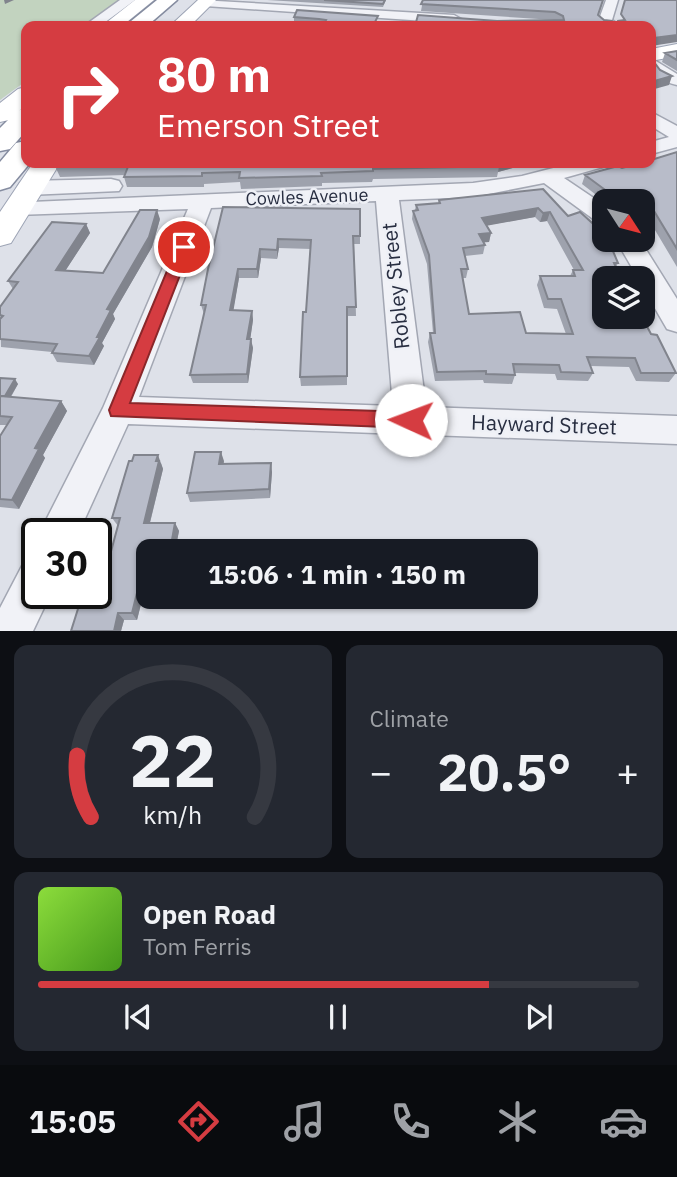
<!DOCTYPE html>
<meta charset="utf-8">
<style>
:root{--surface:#171b24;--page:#242831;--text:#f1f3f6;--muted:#9ea1a6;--line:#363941;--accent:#d53c41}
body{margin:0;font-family:"IBM Plex Sans",sans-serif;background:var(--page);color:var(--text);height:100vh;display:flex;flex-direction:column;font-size:26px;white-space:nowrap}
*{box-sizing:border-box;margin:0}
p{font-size:23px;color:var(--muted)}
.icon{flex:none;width:38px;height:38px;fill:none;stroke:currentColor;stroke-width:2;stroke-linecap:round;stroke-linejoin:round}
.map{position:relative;height:631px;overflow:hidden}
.panel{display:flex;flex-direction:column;gap:14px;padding:14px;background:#0d0f14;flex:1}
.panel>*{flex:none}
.banner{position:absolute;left:21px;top:21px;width:635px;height:147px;border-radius:14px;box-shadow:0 2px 5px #0004;background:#d53c41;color:#fff;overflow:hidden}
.needle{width:46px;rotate:126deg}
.tools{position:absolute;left:592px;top:189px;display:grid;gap:14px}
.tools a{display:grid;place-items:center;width:63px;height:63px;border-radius:14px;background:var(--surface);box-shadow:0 2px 5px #0004;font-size:35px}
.speed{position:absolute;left:21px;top:518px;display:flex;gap:14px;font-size:35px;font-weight:700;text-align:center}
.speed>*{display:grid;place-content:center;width:91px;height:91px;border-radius:50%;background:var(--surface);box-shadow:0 2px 5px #0004;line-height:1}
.speed .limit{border:4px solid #111;border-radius:10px;background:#fff;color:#111}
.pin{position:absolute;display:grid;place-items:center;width:60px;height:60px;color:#fff;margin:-30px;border:4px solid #fff;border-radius:50%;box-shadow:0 2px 7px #0007}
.me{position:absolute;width:77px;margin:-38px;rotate:272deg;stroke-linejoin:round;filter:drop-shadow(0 0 5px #0008)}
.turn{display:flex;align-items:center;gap:24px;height:147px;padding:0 21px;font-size:32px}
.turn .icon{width:91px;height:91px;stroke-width:2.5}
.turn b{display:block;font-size:49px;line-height:60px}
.big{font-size:52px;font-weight:800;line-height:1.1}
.panel .widget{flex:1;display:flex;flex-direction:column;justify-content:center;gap:10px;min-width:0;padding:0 24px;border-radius:14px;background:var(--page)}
.panel .dial{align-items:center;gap:0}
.dial svg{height:182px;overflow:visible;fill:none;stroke:var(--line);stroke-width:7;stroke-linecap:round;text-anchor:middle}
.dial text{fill:var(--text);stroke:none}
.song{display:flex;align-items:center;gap:21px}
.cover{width:84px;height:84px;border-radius:10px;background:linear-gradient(135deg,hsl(90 70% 55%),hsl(100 70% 35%))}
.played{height:7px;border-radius:4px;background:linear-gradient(90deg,var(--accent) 75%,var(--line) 75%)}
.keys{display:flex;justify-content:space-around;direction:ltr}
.heat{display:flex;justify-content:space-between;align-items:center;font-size:38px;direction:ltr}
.panel .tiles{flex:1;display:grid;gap:14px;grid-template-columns:1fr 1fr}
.widget:last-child{grid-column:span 2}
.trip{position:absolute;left:136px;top:539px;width:402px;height:70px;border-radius:14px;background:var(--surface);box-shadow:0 2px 5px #0004;font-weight:800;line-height:70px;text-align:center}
.tab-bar{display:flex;height:112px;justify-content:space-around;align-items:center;background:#090b0e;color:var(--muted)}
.tab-bar .icon{width:49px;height:49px}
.tab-bar .active{color:var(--accent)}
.tab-bar b{font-size:32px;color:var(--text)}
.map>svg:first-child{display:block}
.green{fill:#c2d3bf}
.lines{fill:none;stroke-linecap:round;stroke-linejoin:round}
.minor-casing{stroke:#a3a7b3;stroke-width:3}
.major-casing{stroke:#9da4b5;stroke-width:2}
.highway-casing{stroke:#858ca0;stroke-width:3}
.minor{fill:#f1f2f7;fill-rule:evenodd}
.major{fill:#fff;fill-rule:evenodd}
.highway{fill:#fff;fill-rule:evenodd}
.wall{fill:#9ea2ad;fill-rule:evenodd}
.shaded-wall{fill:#81848d}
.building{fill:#b8bcc9;stroke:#81848d;stroke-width:2;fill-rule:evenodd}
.route{fill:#d53c41;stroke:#8a272a;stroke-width:2}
.labels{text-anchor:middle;stroke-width:5;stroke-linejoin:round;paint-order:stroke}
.far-street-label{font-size:18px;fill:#272d40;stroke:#eef0f6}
.street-label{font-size:21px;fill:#272d40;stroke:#eef0f6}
</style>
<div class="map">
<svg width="677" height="631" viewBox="0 0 677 631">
<rect width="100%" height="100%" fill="#dee1e9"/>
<path class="green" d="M 0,0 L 134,0 L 99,26 L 26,26 L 26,81 L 0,100 Z"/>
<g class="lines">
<g class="minor-casing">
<path id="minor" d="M 120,0 L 135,0 L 100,26 L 84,26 Z
M 200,0 L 454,15 L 461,19 L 454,23 L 205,6 L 200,5 Z
M 606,0 L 618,0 L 612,20 L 620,26 L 603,26 L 598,22 Z
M 651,58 L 677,74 L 677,85 C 661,81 651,75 651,58 Z
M 651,112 L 677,126 L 677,147 L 651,154 L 651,142 L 669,137 L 651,126 Z
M 573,163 L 606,163 L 603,167 L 564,178 L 604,205 L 604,223 L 596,221 L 544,183 L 473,197 L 399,200 L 426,407 L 677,416 L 677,444 L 128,424 L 78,534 L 39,534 L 103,408 L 188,209 L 16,215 L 8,213 L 5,208 L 8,203 L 473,183 L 522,176 ZM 376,201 L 393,406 L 139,397 L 211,208 Z
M 111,179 L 119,181 L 122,186 L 119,191 L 28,195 L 20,193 L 17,188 L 20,183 L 28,181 Z
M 616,240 L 640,240 L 677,299 L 677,332 L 667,329 L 642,286 L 642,278 L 638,278 Z
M 37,558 L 37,593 L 51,593 L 33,631 L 0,631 L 0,608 L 23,564 Z"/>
</g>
<g class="major-casing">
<path id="major" d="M 135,0 L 154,0 L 122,26 L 102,26 Z
M 198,0 L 216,0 L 190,26 L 170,26 Z
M 677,44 L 677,56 L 651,61 L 651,49 Z
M 26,87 L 26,105 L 9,120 L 0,122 L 0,103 L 18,89 Z
M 33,163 L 60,163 L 11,243 L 0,246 L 0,212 Z"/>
</g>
<g class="highway-casing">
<path id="highway" d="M 157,0 L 177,0 L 147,26 L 125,26 Z
M 26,108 L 26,131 L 10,149 L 0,151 L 0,128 L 17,111 Z
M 26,141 L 26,163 L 30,163 L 10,187 L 0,190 L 0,162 L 16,143 Z"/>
</g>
<use href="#minor" class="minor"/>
<use href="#major" class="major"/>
<use href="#highway" class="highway"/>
</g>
<path class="wall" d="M 267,0 L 386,0 L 383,7 Z
M 423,0 L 598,15 L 604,20 L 497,21 L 554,20 L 421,11 Z
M 294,17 L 378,21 L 375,26 L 323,26 L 324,24 L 320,23 L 294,21 Z
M 677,51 L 677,71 L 662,62 L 665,53 Z
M 677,152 L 677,267 L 649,220 L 642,215 L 642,201 L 604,201 L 582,184 L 585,175 L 622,168 Z
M 58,163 L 531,163 L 498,172 L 497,177 L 373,179 L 372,182 L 322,183 L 322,186 L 241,189 L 240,182 L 204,184 L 204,187 L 127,187 L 124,177 L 125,175 L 60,177 L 55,166 Z
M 543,189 L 568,216 L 618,263 L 616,267 L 651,334 L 676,373 L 669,382 L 636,381 L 629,367 L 591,366 L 593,373 L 588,381 L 557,380 L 555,374 L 515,373 L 515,375 L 512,384 L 484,383 L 483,380 L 435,381 L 428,342 L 430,333 L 433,333 L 427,264 L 412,219 L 413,211 L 415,210 L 416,205 L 438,203 L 439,200 ZM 535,217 L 540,222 L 547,221 L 574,270 L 573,270 L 570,276 L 540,276 L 537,285 L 544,308 L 557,309 L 566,334 L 526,333 L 469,314 L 462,278 L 466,278 L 468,269 L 465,256 L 483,254 L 485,245 L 483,242 L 489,242 L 491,233 L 487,225 Z
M 223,207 L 360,209 L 360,244 L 354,244 L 356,316 L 347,316 L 347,385 L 301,386 L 300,377 L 311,249 L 279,248 L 277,259 L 261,258 L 258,278 L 239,278 L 233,310 L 252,311 L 253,320 L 250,339 L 253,348 L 248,383 L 193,383 L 190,375 L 204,314 L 201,305 Z
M 160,219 L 152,247 L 113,314 L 115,319 L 102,343 L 104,346 L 94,365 L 57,362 L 52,353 L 52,352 L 1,347 L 0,307 L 13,289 L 8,281 L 86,224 L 90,233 L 65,271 L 103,273 Z
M 0,378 L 18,384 L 11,397 L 61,401 L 67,411 L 43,455 L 45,458 L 19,509 L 0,507 L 0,436 L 7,425 L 0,425 Z
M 224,461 L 223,464 L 272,472 L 270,498 L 190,502 L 187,493 Z
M 161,463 L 163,469 L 150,523 L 175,523 L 179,531 L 175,551 L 149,551 L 149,572 L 137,620 L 124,620 L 121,631 L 71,631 L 106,570 L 118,526 L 112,518 Z"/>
<path class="shaded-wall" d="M 4,0 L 14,0 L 5,4 Z
M 677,35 L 677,42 L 651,46 L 651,42 L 654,38 Z
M 672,76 L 669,85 L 651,90 L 651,82 Z
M 496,163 L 531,163 L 498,172 L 499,166 Z
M 624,191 L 621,200 L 609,201 L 612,195 Z
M 538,208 L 535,217 L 480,227 L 482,218 Z
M 157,210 L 160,219 L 152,247 L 113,314 L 115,319 L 102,343 L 104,346 L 94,365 L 89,356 L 107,309 Z
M 550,212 L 547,221 L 540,222 L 543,213 Z
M 86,224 L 90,233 L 60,279 L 56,270 Z
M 491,233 L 489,242 L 477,243 L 479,234 Z
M 278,239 L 279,248 L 277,259 L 277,250 Z
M 260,249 L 261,258 L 258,278 L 257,269 Z
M 238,269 L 239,278 L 232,319 L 230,310 Z
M 252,311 L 253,320 L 249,348 L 247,339 Z
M 251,339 L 253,348 L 248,383 L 247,374 Z
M 15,379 L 18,384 L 8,401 L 4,397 Z
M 61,401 L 67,411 L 43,455 L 45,458 L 19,509 L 12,500 L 35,448 Z
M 221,452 L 224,461 L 222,473 L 219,464 Z
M 158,455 L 163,469 L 148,530 L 144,523 Z
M 271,463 L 272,472 L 270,498 L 269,489 Z
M 175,523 L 179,531 L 175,551 L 170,551 Z
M 147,553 L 149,556 L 149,572 L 137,620 L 132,613 Z
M 118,613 L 124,620 L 121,631 L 114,631 Z"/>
<path class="building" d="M 324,0 L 385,0 L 383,4 Z
M 423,0 L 603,0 L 598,15 L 604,20 L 612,21 L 614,26 L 415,26 L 418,15 L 497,21 L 564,20 L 563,16 L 555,12 L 421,4 Z
M 625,0 L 677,0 L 677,35 L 654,38 L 652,41 L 654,62 L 660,70 L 672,76 L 651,82 L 651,26 L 616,26 L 618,21 L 625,20 L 621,14 Z
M 297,10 L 378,16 L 373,26 L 332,26 L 323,25 L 326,20 L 319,19 L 294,17 Z
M 677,51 L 677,60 L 665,53 Z
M 677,152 L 677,249 L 654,211 L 642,203 L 642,201 L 639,201 L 624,191 L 612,195 L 585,175 L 618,166 L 622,168 L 641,163 L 651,163 L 651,160 Z
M 58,163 L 496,163 L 499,166 L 373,169 L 373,171 L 321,173 L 322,176 L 239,178 L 240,172 L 202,173 L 202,176 L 124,177 L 129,164 L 55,166 Z
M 543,189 L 568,216 L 580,212 L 601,231 L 604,235 L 604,240 L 607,240 L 610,244 L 618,263 L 614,263 L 621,278 L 604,278 L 604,317 L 642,317 L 651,334 L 657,335 L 676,373 L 641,373 L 635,358 L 587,357 L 593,373 L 561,372 L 559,365 L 513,364 L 515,375 L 486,374 L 486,371 L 437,372 L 430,333 L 435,333 L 429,255 L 413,211 L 418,210 L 416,205 L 440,203 L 439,200 ZM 538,208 L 543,213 L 550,212 L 583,270 L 573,270 L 575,276 L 540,276 L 548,299 L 561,299 L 573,334 L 526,333 L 520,312 L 469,314 L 461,269 L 468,269 L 463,248 L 485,245 L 479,234 L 491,233 L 482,218 Z
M 223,207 L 360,209 L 360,236 L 353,236 L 356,307 L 347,307 L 347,376 L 300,377 L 303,312 L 306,312 L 311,240 L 278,239 L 277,250 L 260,249 L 257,269 L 238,269 L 230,310 L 252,311 L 247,339 L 251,339 L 247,374 L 190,375 L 206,305 L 201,305 L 208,269 Z
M 140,210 L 157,210 L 149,237 L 107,309 L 111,310 L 97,337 L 100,337 L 89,356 L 52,353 L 57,344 L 0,339 L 0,319 L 3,316 L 0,315 L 0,307 L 18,282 L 8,281 L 52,222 L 86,224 L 56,270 L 103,273 Z
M 0,378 L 15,379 L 5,396 L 0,396 Z
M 0,396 L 61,401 L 35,448 L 39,449 L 12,500 L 0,499 L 0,436 L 12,417 L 0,416 Z
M 195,452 L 221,452 L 219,464 L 271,463 L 269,489 L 187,493 Z
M 134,455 L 158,455 L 156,461 L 159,461 L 144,523 L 175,523 L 170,551 L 149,551 L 149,553 L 147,553 L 132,613 L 118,613 L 114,631 L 71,631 L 83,593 L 96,593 L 96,570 L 106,570 L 120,518 L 112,518 L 129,461 L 132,461 Z"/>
<path class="route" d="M 184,243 L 191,247 L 130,403 L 411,412 L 417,414 L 420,420 L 417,426 L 411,428 L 111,416 L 109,410 L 177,247 Z"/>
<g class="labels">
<g class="far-street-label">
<text transform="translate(307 197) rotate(-2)" y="6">Cowles Avenue</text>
</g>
<g class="street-label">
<text transform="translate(396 286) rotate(-96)" y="7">Robley Street</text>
<text transform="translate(544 425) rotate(2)" y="7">Hayward Street</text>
</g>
</g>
</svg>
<div class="tools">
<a><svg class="needle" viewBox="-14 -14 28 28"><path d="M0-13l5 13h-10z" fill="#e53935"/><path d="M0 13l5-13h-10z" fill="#9ea1a6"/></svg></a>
<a><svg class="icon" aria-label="layers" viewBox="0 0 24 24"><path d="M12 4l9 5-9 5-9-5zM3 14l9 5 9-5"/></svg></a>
</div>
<div class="speed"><div class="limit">30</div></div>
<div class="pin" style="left:184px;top:247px;background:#d93025"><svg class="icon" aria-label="arrive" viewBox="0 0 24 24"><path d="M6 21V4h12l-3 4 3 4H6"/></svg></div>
<svg class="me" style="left:411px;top:420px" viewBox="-20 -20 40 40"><circle r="19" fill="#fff"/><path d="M0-13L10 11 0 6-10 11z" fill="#d53c41"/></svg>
<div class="trip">15:06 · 1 min · 150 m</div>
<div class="banner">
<div class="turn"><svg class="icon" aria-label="right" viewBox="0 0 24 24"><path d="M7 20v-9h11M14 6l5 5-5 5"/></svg><div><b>80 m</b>Emerson Street</div></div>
</div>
</div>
<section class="panel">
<div class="tiles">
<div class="widget dial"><svg viewBox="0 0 100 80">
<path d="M14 69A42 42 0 1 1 86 69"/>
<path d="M14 69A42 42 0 0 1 8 42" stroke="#d53c41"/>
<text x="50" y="56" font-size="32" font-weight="700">22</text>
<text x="50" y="72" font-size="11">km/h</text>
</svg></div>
<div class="widget"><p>Climate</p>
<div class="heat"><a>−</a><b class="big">20.5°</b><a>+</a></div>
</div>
<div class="widget">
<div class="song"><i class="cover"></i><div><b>Open Road</b><p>Tom Ferris</p></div></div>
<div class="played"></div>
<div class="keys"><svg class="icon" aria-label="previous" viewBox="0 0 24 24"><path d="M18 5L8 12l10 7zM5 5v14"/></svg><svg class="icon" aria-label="pause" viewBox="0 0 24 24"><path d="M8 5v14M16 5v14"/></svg><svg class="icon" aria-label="next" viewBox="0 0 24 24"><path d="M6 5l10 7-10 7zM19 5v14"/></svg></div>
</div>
</div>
</section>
<nav class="tab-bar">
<b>15:05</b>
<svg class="icon active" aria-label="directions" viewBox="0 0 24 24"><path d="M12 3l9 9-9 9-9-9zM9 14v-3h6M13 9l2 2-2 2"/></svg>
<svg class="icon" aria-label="music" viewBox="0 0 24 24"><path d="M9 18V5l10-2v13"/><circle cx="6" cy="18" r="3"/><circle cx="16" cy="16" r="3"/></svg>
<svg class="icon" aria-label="phone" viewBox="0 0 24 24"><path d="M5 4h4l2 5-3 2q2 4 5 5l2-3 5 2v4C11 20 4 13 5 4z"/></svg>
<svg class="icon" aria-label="climate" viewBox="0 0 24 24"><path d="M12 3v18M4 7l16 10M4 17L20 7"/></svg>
<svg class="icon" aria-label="car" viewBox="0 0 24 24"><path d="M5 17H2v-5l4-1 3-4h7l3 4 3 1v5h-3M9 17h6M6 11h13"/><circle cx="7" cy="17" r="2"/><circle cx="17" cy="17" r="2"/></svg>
</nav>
